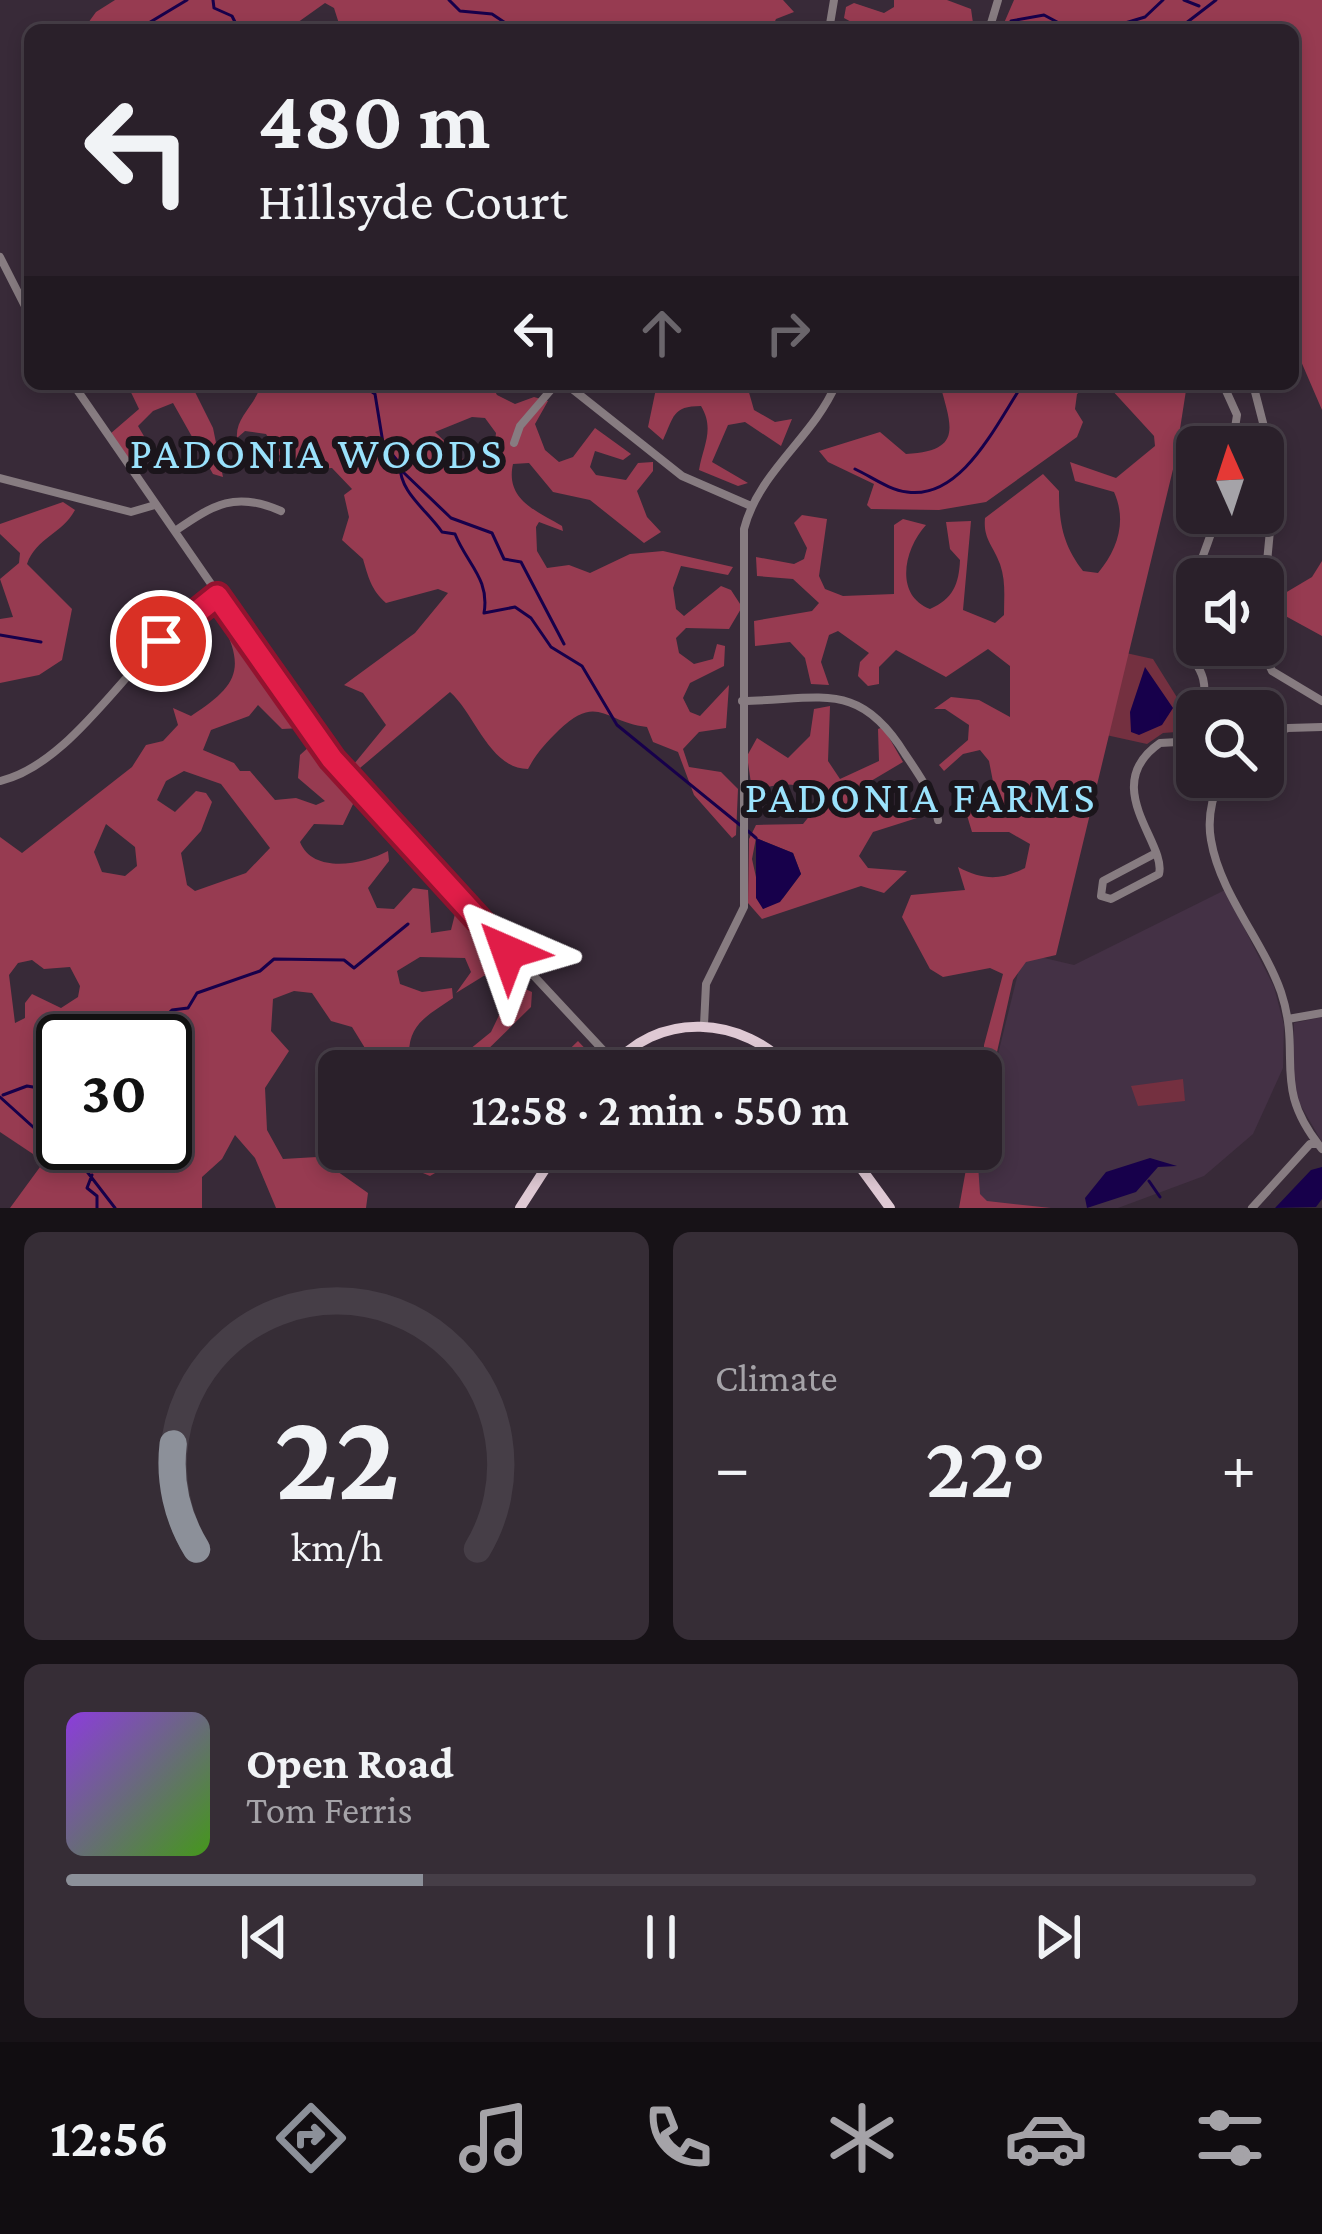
<!DOCTYPE html>
<meta charset="utf-8">
<style>
:root{--surface:#2a202a;--page:#362d36;--text:#f1f3f6;--muted:#a5a3a8;--line:#463e47;--accent:#8c9099}
body{margin:0;font-family:"Crimson Pro",serif;background:var(--page);color:var(--text);height:100vh;display:flex;flex-direction:column;font-size:45px;white-space:nowrap}
*{box-sizing:border-box;margin:0}
p{font-size:39px;color:var(--muted)}
.icon{flex:none;width:66px;height:66px;fill:none;stroke:currentColor;stroke-width:2;stroke-linecap:round;stroke-linejoin:round}
.map{position:relative;height:1208px;overflow:hidden}
.side{display:flex;flex-direction:column;gap:24px;padding:24px;background:#171217;flex:1}
.side>*{flex:none}
.top-card{position:absolute;left:24px;top:24px;width:1275px;height:366px;border-radius:18px;box-shadow:0 6px 18px #0003,0 0 0 3px var(--line);background:#2a202a;color:var(--text);overflow:hidden}
.needle{width:78px;rotate:357deg}
.controls{position:absolute;left:1176px;top:426px;display:grid;gap:24px}
.controls a{display:grid;place-items:center;width:108px;height:108px;border-radius:18px;background:var(--surface);box-shadow:0 6px 18px #0003,0 0 0 3px var(--line);font-size:60px}
.speed{position:absolute;left:36px;top:1014px;display:flex;gap:24px;font-size:60px;font-weight:700;text-align:center}
.speed>*{display:grid;place-content:center;width:156px;height:156px;border-radius:50%;background:var(--surface);box-shadow:0 6px 18px #0003,0 0 0 3px var(--line);line-height:1}
.speed .limit{border:6px solid #111;border-radius:18px;background:#fff;color:#111}
.pin{position:absolute;display:grid;place-items:center;width:102px;height:102px;color:#fff;margin:-51px;border:6px solid #fff;border-radius:50%;box-shadow:0 3px 12px #0007}
.me{position:absolute;width:132px;margin:-66px;rotate:317deg;stroke-linejoin:round;filter:drop-shadow(0 0 9px #0008)}
.turn{display:flex;align-items:center;gap:42px;height:252px;padding:0 36px;font-size:54px}
.turn .icon{width:156px;height:156px;stroke-width:2.5}
.turn b{display:block;font-size:84px;line-height:102px}
.lanes{display:flex;align-items:center;height:114px;padding:0 36px;background:#0003;justify-content:center;gap:60px;direction:ltr}
.lanes .off{opacity:.35}
.big{font-size:90px;font-weight:600;line-height:1.1}
.side .widget{flex:1;display:flex;flex-direction:column;justify-content:center;gap:18px;min-width:0;padding:0 42px;border-radius:18px;background:var(--page)}
.side .dial{align-items:center;gap:0}
.dial svg{height:312px;overflow:visible;fill:none;stroke:var(--line);stroke-width:7;stroke-linecap:round;text-anchor:middle}
.dial text{fill:var(--text);stroke:none}
.song{display:flex;align-items:center;gap:36px}
.cover{width:144px;height:144px;border-radius:18px;background:linear-gradient(135deg,hsl(270 70% 55%),hsl(100 70% 35%))}
.played{height:12px;border-radius:6px;background:linear-gradient(90deg,var(--accent) 30%,var(--line) 30%)}
.keys{display:flex;justify-content:space-around;direction:ltr}
.heat{display:flex;justify-content:space-between;align-items:center;font-size:66px;direction:ltr}
.side .tiles{flex:1;display:grid;gap:24px;grid-template-columns:1fr 1fr}
.widget:last-child{grid-column:span 2}
.trip{position:absolute;left:318px;top:1050px;width:684px;height:120px;border-radius:18px;background:var(--surface);box-shadow:0 6px 18px #0003,0 0 0 3px var(--line);font-weight:600;line-height:120px;text-align:center}
.menu{display:flex;height:192px;justify-content:space-around;align-items:center;background:#110d11;color:var(--muted)}
.menu .icon{width:84px;height:84px}
.menu .selected{color:var(--accent)}
.menu b{font-size:54px;color:var(--text)}
.map>svg:first-child{display:block}
.built{fill:#443145}
.green{fill:#743040}
.forest{fill:#973b51;fill-rule:evenodd}
.water{fill:#17004b}
.lines{fill:none;stroke-linecap:round;stroke-linejoin:round}
.stream{stroke:#17004b;stroke-width:3}
.minor{stroke:#877c81;stroke-width:8}
.major{stroke:#dfc9d4;stroke-width:10}
.route-casing{stroke:#92132f;stroke-width:30}
.route{stroke:#e11d48;stroke-width:21}
.labels{text-anchor:middle;stroke-width:12;stroke-linejoin:round;paint-order:stroke}
.neighbourhood-label{font-size:45px;letter-spacing:3px;fill:#9ae2fc;stroke:#1b151b}
</style>
<div class="map">
<svg width="1322" height="1208" viewBox="0 0 1322 1208">
<rect width="100%" height="100%" fill="#382a38"/>
<path class="built" d="M 1225,890 L 1274,987 L 1284,1025 L 1283,1068 L 1253,1134 L 1204,1176 L 1118,1208 L 963,1208 L 975,1149 L 981,1149 L 981,1123 L 1023,953 L 1074,965 Z
M 1322,1017 L 1322,1142 L 1293,1092 L 1293,1053 L 1294,1023 Z"/>
<path class="green" d="M 1126,653 L 1153,659 L 1178,699 L 1192,702 L 1190,731 L 1163,733 L 1147,744 L 1106,735 Z
M 1183,1079 L 1185,1101 L 1138,1106 L 1131,1086 Z"/>
<path class="forest" d="M 115,0 L 783,0 L 794,12 L 776,19 L 771,30 L 341,30 L 334,8 L 325,3 L 287,30 L 83,30 L 96,12 Z
M 894,0 L 947,0 L 971,9 L 974,30 L 866,30 L 844,18 L 846,7 L 854,3 L 884,13 L 894,7 Z
M 1014,0 L 1322,0 L 1322,410 L 1297,352 L 1300,323 L 1293,299 L 1293,30 L 1001,30 Z
M 127,384 L 191,384 L 213,428 L 223,477 L 213,474 L 173,403 L 153,411 L 138,426 L 155,455 L 142,464 L 132,464 L 110,434 L 139,409 Z
M 261,384 L 491,384 L 497,395 L 515,404 L 534,397 L 548,401 L 535,424 L 545,450 L 559,462 L 573,457 L 595,428 L 631,454 L 623,460 L 595,451 L 590,467 L 596,475 L 626,480 L 638,463 L 653,462 L 653,471 L 637,491 L 647,517 L 661,532 L 644,543 L 590,500 L 553,492 L 529,463 L 513,464 C 505,500 537,511 562,526 L 563,531 L 539,522 L 536,527 L 537,551 L 547,568 L 569,565 L 590,573 L 630,554 L 663,551 L 733,567 L 728,575 L 681,566 L 673,588 L 676,609 L 684,616 L 721,586 L 731,590 L 742,607 L 729,629 L 686,628 L 676,638 L 679,653 L 694,664 L 713,659 L 717,644 L 725,646 L 724,666 L 690,683 L 683,698 L 690,712 L 700,716 L 729,685 L 726,728 L 699,732 L 683,749 L 689,767 L 721,772 L 738,789 L 736,835 L 732,838 L 694,795 L 678,752 L 653,742 L 647,727 C 604,722 598,693 559,730 C 546,743 537,752 528,769 C 490,769 475,714 450,692 L 360,768 L 354,764 L 386,725 L 363,693 L 344,685 L 415,633 L 448,593 L 438,589 L 386,603 C 371,590 368,576 363,559 L 342,540 L 349,517 L 344,495 L 352,489 L 332,468 L 277,471 L 280,456 L 266,434 L 245,431 L 237,438 C 235,417 256,405 261,384 ZM 472,417 L 485,418 L 496,433 L 493,459 L 471,467 L 435,432 Z
M 657,384 C 686,384 708,393 736,392 L 741,384 L 752,384 L 748,389 L 754,410 L 775,422 L 792,419 L 781,446 L 745,422 L 728,425 L 712,462 L 748,483 L 738,486 L 699,470 C 703,446 715,429 701,406 C 672,406 674,417 663,440 L 648,427 Z
M 940,384 L 1187,384 L 1175,461 L 1056,955 L 1026,962 L 1013,980 L 981,1124 L 984,1045 L 1003,974 L 990,968 L 943,977 L 930,969 L 902,917 L 911,895 L 965,890 L 958,867 C 983,880 1000,881 1025,868 L 1030,844 L 1009,832 L 972,832 L 966,812 L 997,802 L 989,761 L 980,750 L 963,754 L 944,771 L 939,765 L 968,740 L 969,725 L 945,709 L 934,709 L 951,697 L 979,700 L 1010,717 L 1010,666 L 988,649 L 946,677 L 896,650 L 879,667 L 879,684 L 868,686 L 858,676 L 860,662 L 869,653 L 838,631 L 829,635 L 821,662 L 829,685 L 811,684 L 805,658 L 790,642 L 755,646 L 754,621 L 812,611 L 819,603 L 793,579 L 757,576 L 756,557 L 794,564 L 804,559 L 807,548 L 794,523 L 802,515 L 827,519 L 819,576 L 825,589 L 843,596 L 894,594 L 894,525 L 903,519 L 926,525 C 904,549 894,595 930,609 C 953,599 959,584 960,560 L 950,549 L 946,522 L 971,521 L 963,610 L 995,623 L 1004,615 C 1004,598 1006,581 1000,564 C 993,545 983,539 985,518 L 1043,474 L 1059,491 C 1059,523 1063,545 1083,571 L 1098,573 C 1118,549 1127,521 1114,492 L 1075,481 L 1070,462 L 1116,478 L 1155,446 L 1154,436 L 1110,388 L 1089,385 L 1077,394 L 1075,409 L 1083,422 L 1077,437 L 986,502 L 939,510 L 871,509 L 867,505 L 874,484 L 828,462 L 819,451 L 880,432 L 906,454 C 964,451 951,426 940,384 Z
M 63,502 L 75,510 C 62,534 36,538 27,564 L 72,609 L 62,660 L 39,675 L 0,683 L 0,619 L 13,617 L 0,579 L 19,563 L 20,553 L 0,534 L 0,524 Z
M 1322,561 L 1322,636 L 1280,613 L 1280,596 L 1312,577 Z
M 222,623 L 302,728 L 282,729 L 258,705 L 249,716 L 211,730 L 203,750 L 234,763 L 240,771 L 250,771 L 275,800 L 296,798 L 316,805 L 325,801 L 298,778 L 300,755 L 311,745 C 331,751 354,778 355,800 L 343,825 L 314,824 L 300,842 C 313,874 362,865 388,851 L 389,861 L 368,888 L 377,908 L 394,909 L 413,888 L 428,890 L 431,933 L 451,930 L 455,914 L 477,931 L 480,962 L 495,963 L 495,969 L 456,993 L 471,972 L 465,958 L 420,957 L 397,971 L 400,984 L 422,992 L 452,988 L 453,998 C 429,1015 408,1023 409,1056 L 424,1071 L 371,1071 L 368,1053 L 352,1027 L 331,1021 L 312,993 L 294,991 L 273,999 L 271,1031 L 289,1051 L 265,1088 L 267,1130 L 283,1159 L 317,1157 L 368,1193 L 366,1208 L 276,1208 L 255,1158 L 235,1135 L 222,1159 L 202,1177 L 202,1208 L 10,1208 L 40,1167 L 33,1154 L 0,1132 L 0,837 L 22,853 L 132,767 L 146,745 L 163,741 L 178,725 L 173,708 L 191,716 C 235,687 247,671 222,623 ZM 184,771 L 221,784 L 270,848 L 246,873 L 195,891 L 187,885 L 181,853 L 201,831 L 212,802 L 206,793 L 196,791 L 175,812 L 157,800 L 166,781 ZM 106,824 L 135,847 L 137,866 L 125,876 L 102,872 L 94,852 ZM 32,960 L 44,969 L 70,967 L 80,986 L 78,997 L 61,1008 L 32,994 L 25,1003 L 25,1018 L 15,1023 L 9,975 L 18,963 ZM 63,1041 L 165,1041 L 165,1143 L 63,1143 Z
M 830,706 L 828,761 L 840,779 L 879,761 L 878,729 L 883,727 L 903,762 L 871,781 L 866,800 L 877,813 L 916,808 L 917,818 L 873,832 L 859,856 L 868,868 L 907,871 L 884,893 L 861,886 L 762,919 L 748,903 L 749,839 L 756,825 L 803,824 L 819,804 C 804,776 779,785 752,790 L 747,756 L 757,738 L 788,758 L 810,736 L 814,709 ZM 756,838 L 793,853 L 801,874 L 783,898 L 763,909 L 752,859 Z
M 505,980 L 532,992 L 531,1007 L 474,1063 L 443,1071 L 491,1032 L 503,1007 L 497,993 Z
M 578,1041 L 592,1056 L 593,1071 L 547,1071 Z
M 366,1149 L 450,1149 L 462,1157 L 430,1176 Z
M 964,1149 L 977,1149 L 980,1194 L 987,1201 L 1051,1208 L 959,1208 L 968,1158 Z"/>
<path class="water" d="M 1145,667 L 1173,708 L 1162,725 L 1139,735 L 1131,732 L 1130,712 Z
M 756,838 L 793,853 L 801,874 L 780,902 L 763,909 L 756,898 Z
M 1150,1158 L 1177,1166 L 1158,1167 L 1136,1192 L 1087,1208 L 1085,1198 L 1106,1172 Z
M 1322,1167 L 1322,1199 L 1316,1207 L 1275,1208 L 1311,1170 Z"/>
<g class="lines">
<path class="stream" d="M 213,0 L 214,8 L 232,16 L 239,30
M 449,0 L 460,11 L 492,14 L 516,30
M 1184,0 L 1199,6
M 1011,21 L 1044,15 L 1072,30
M 137,30 L 187,0
M 1102,30 L 1145,17 L 1163,0
M 1177,30 L 1216,0
M 361,384 L 375,394 L 383,443 L 400,464 C 399,492 426,509 442,532 L 455,534 C 467,564 490,579 484,613 L 515,607 L 531,618 L 551,647 L 582,666 L 617,725 L 740,825
M 855,469 C 872,477 889,490 907,492 C 962,500 996,424 1023,384
M 403,472 L 451,518 L 492,533 L 504,559 L 521,562 L 564,644
M 0,635 L 41,642
M 748,831 L 756,838
M 107,1041 L 117,1035 L 146,1035 L 172,1010 L 188,1008 L 197,993 L 260,971 L 274,959 L 344,960 L 354,968 L 408,924
M 3,1095 L 27,1086 L 45,1089 L 63,1074
M 0,1097 L 42,1135 L 63,1141
M 65,1143 L 115,1208
M 92,1175 L 87,1188 L 97,1196 L 97,1208
M 1149,1181 L 1160,1197"/>
<path class="minor" d="M 829,30 L 834,0
M 989,30 L 998,0
M 0,257 L 30,316
M 73,384 L 332,759 L 615,1063
M 566,384 L 682,476 L 751,506
M 1223,384 L 1237,415 L 1232,447
M 1253,384 L 1270,450 L 1271,520 L 1263,604
M 514,443 L 520,426 L 556,384
M 0,478 L 131,512 L 155,505
M 175,531 C 214,504 236,491 281,511
M 1260,645 L 1272,671 L 1322,701
M 742,701 C 821,700 859,679 905,754 C 919,775 934,795 938,820
M 1202,711 C 1213,661 1184,665 1184,632 C 1184,590 1208,552 1217,513
M 1263,737 L 1288,728 L 1322,727
M 1221,777 C 1212,797 1207,818 1211,840 C 1220,894 1263,941 1281,992 C 1303,1058 1270,1085 1322,1149
M 0,781 C 60,767 110,692 151,651 C 171,631 195,614 217,596
M 1156,853 L 1103,881 L 1101,896 L 1111,899 L 1159,874 C 1167,843 1098,786 1160,743 L 1196,741 L 1197,735
M 1288,1019 L 1322,1013
M 704,1025 L 706,984 L 744,907 L 744,529 C 759,471 813,438 836,384
M 1252,1208 L 1310,1144 L 1317,1144"/>
<path class="major" d="M 609,1071 C 655,1009 745,1015 792,1071
M 847,1149 L 890,1208
M 520,1208 L 558,1149"/>
</g>
<g class="lines">
<g class="route-casing">
<path id="route" d="M 161,641 L 217,596 L 332,759 L 508,952"/>
</g>
<use href="#route" class="route"/>
</g>
<g class="labels">
<g class="neighbourhood-label">
<text x="317" y="468">PADONIA WOODS</text>
<text x="921" y="812">PADONIA FARMS</text>
</g>
</g>
</svg>
<div class="controls">
<a><svg class="needle" viewBox="-14 -14 28 28"><path d="M0-13l5 13h-10z" fill="#e53935"/><path d="M0 13l5-13h-10z" fill="#a5a3a8"/></svg></a>
<a><svg class="icon" aria-label="sound" viewBox="0 0 24 24"><path d="M4 9h4l5-4v14l-5-4H4zM17 9q2 3 0 6"/></svg></a>
<a><svg class="icon" aria-label="search" viewBox="0 0 24 24"><circle cx="10" cy="10" r="6"/><path d="M15 15l6 6"/></svg></a>
</div>
<div class="speed"><div class="limit">30</div></div>
<div class="pin" style="left:161px;top:641px;background:#d93025"><svg class="icon" aria-label="arrive" viewBox="0 0 24 24"><path d="M6 21V4h12l-3 4 3 4H6"/></svg></div>
<svg class="me" style="left:508px;top:952px" viewBox="-20 -20 40 40"><path d="M0-17L14 15 0 8-14 15z" fill="#e11d48" stroke="#fff" stroke-width="4"/></svg>
<div class="trip">12:58 · 2 min · 550 m</div>
<div class="top-card">
<div class="turn"><svg class="icon" aria-label="left" viewBox="0 0 24 24"><path d="M17 20v-9H6M10 6l-5 5 5 5"/></svg><div><b>480 m</b>Hillsyde Court</div></div>
<div class="lanes"><svg class="icon" aria-label="left" viewBox="0 0 24 24"><path d="M17 20v-9H6M10 6l-5 5 5 5"/></svg><svg class="icon off" aria-label="ahead" viewBox="0 0 24 24"><path d="M12 20V5M6 11l6-6 6 6"/></svg><svg class="icon off" aria-label="right" viewBox="0 0 24 24"><path d="M7 20v-9h11M14 6l5 5-5 5"/></svg></div>
</div>
</div>
<section class="side">
<div class="tiles">
<div class="widget dial"><svg viewBox="0 0 100 80">
<path d="M14 69A42 42 0 1 1 86 69"/>
<path d="M14 69A42 42 0 0 1 8 42" stroke="#8c9099"/>
<text x="50" y="56" font-size="32" font-weight="700">22</text>
<text x="50" y="72" font-size="11">km/h</text>
</svg></div>
<div class="widget"><p>Climate</p>
<div class="heat"><a>−</a><b class="big">22°</b><a>+</a></div>
</div>
<div class="widget">
<div class="song"><i class="cover"></i><div><b>Open Road</b><p>Tom Ferris</p></div></div>
<div class="played"></div>
<div class="keys"><svg class="icon" aria-label="previous" viewBox="0 0 24 24"><path d="M18 5L8 12l10 7zM5 5v14"/></svg><svg class="icon" aria-label="pause" viewBox="0 0 24 24"><path d="M8 5v14M16 5v14"/></svg><svg class="icon" aria-label="next" viewBox="0 0 24 24"><path d="M6 5l10 7-10 7zM19 5v14"/></svg></div>
</div>
</div>
</section>
<nav class="menu">
<b>12:56</b>
<svg class="icon selected" aria-label="directions" viewBox="0 0 24 24"><path d="M12 3l9 9-9 9-9-9zM9 14v-3h6M13 9l2 2-2 2"/></svg>
<svg class="icon" aria-label="music" viewBox="0 0 24 24"><path d="M9 18V5l10-2v13"/><circle cx="6" cy="18" r="3"/><circle cx="16" cy="16" r="3"/></svg>
<svg class="icon" aria-label="phone" viewBox="0 0 24 24"><path d="M5 4h4l2 5-3 2q2 4 5 5l2-3 5 2v4C11 20 4 13 5 4z"/></svg>
<svg class="icon" aria-label="climate" viewBox="0 0 24 24"><path d="M12 3v18M4 7l16 10M4 17L20 7"/></svg>
<svg class="icon" aria-label="car" viewBox="0 0 24 24"><path d="M5 17H2v-5l4-1 3-4h7l3 4 3 1v5h-3M9 17h6M6 11h13"/><circle cx="7" cy="17" r="2"/><circle cx="17" cy="17" r="2"/></svg>
<svg class="icon" aria-label="filters" viewBox="0 0 24 24"><path d="M4 7h16M4 17h16"/><circle cx="9" cy="7" r="2"/><circle cx="15" cy="17" r="2"/></svg>
</nav>
